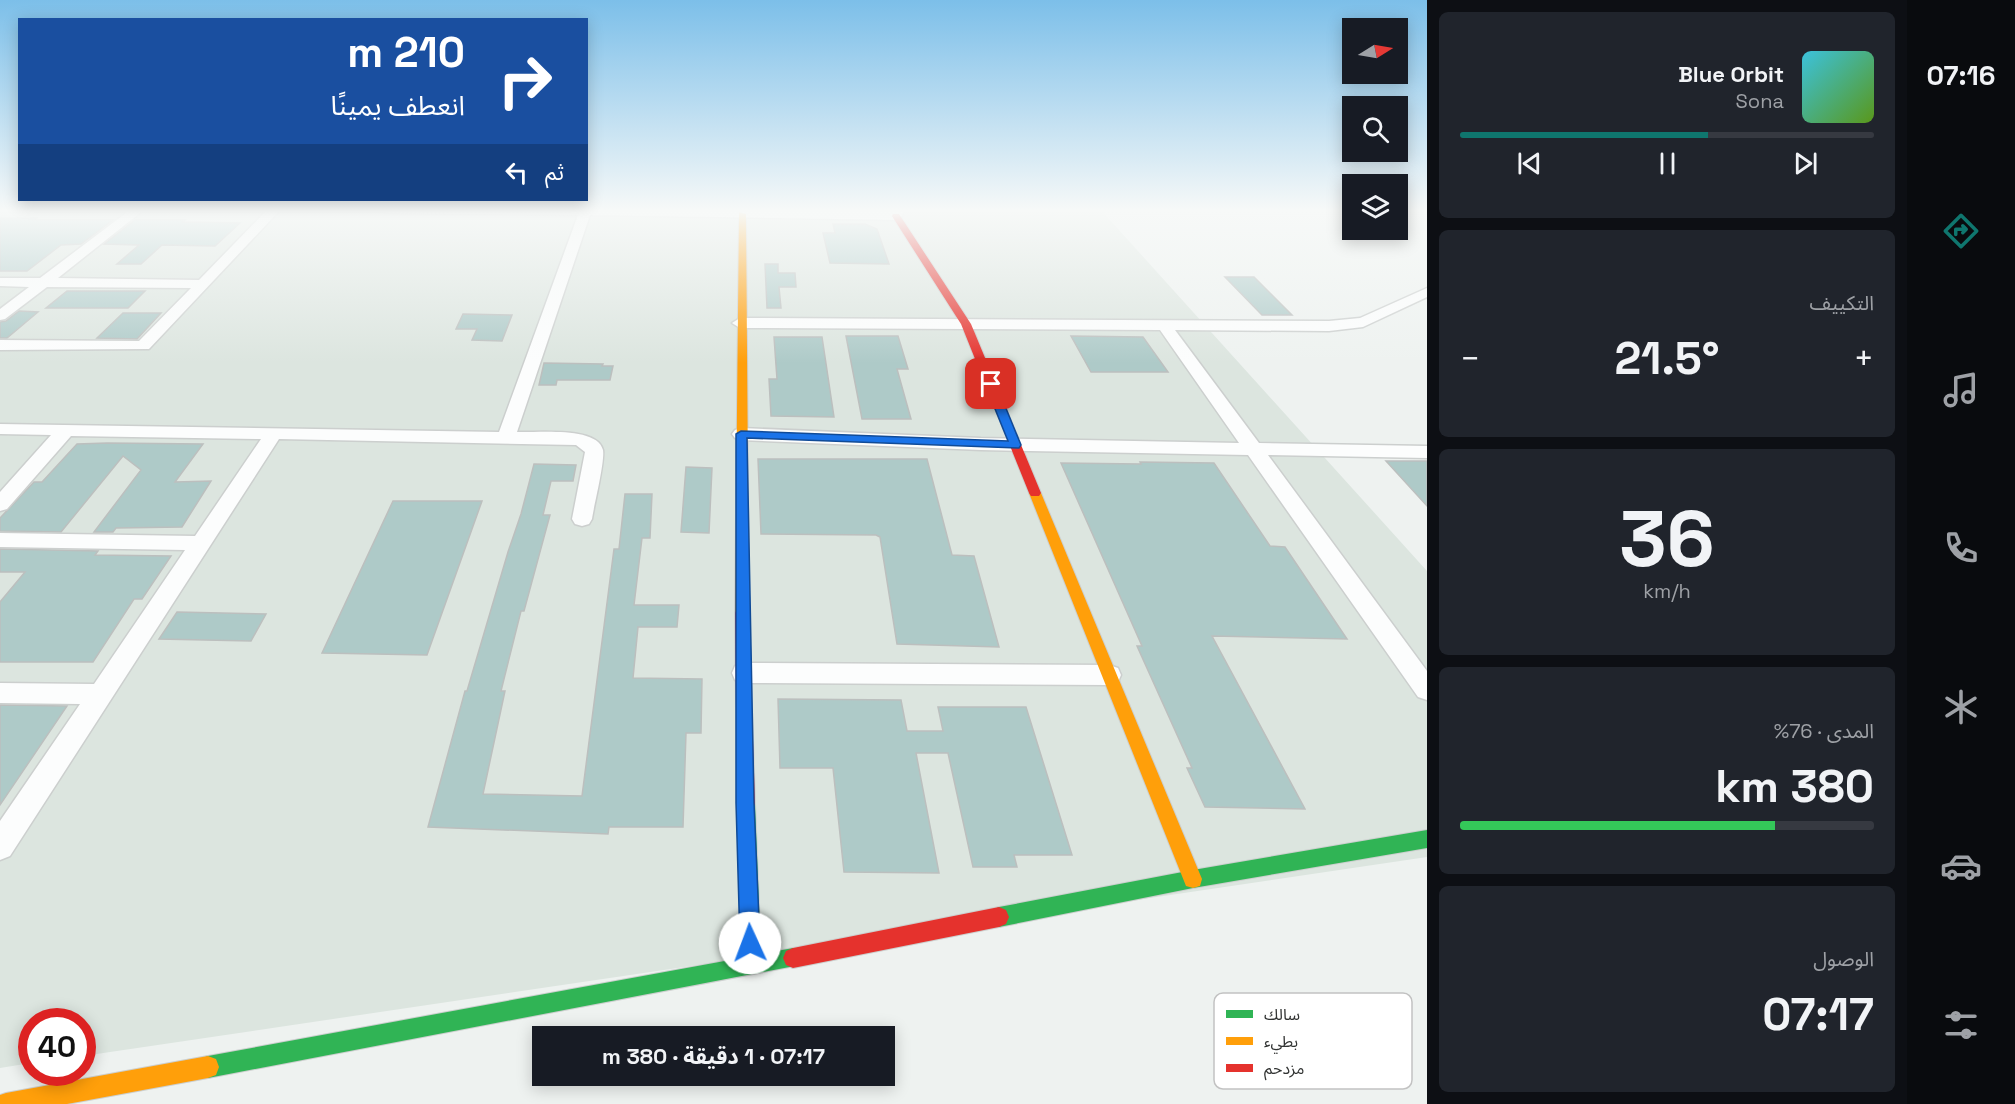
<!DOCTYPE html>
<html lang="ar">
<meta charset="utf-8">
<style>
:root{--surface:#171b24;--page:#20242c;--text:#f1f3f6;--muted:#9ea1a6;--line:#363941;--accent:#0f766e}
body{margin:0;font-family:"Space Grotesk","Noto Sans Arabic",sans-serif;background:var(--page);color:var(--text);direction:rtl;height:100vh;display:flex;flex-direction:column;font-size:22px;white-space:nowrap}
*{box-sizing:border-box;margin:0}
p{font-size:20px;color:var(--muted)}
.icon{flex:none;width:33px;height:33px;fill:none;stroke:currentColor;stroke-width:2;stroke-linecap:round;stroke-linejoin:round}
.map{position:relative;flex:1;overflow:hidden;direction:ltr}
.side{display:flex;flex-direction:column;gap:12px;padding:12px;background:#0d0f14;width:480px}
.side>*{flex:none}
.hud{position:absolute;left:18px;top:18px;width:570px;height:183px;border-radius:0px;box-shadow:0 3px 15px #0003;direction:rtl;background:#1a4fa0;color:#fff;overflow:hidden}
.needle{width:39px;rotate:79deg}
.fabs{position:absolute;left:1342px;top:18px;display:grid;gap:12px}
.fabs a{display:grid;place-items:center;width:66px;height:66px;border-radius:0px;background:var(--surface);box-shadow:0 3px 15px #0003;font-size:30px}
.speed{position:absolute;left:18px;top:1008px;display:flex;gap:12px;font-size:30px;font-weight:700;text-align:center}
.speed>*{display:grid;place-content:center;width:78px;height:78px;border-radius:50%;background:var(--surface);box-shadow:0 3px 15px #0003;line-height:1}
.speed .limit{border:9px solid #d22;background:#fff;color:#111}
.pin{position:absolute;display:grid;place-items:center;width:51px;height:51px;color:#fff;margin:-26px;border-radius:12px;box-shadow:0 3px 9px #0006}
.me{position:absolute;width:66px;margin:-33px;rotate:358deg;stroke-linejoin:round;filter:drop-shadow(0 0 4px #0008)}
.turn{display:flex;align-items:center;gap:21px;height:126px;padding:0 24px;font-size:27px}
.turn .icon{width:78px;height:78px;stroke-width:2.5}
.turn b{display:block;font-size:42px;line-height:51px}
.then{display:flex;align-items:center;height:57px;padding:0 24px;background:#0003;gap:12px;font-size:22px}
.big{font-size:45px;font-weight:700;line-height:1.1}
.side .tile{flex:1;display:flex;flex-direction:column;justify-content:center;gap:9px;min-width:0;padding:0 21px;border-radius:9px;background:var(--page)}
.side .dial{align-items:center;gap:0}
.dial b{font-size:78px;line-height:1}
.song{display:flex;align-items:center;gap:18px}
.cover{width:72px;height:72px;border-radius:9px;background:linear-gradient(135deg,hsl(190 70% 55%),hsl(90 70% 35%))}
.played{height:6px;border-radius:3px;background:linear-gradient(90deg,var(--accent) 60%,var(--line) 60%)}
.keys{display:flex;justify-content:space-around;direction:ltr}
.heat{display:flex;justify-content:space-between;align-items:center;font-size:33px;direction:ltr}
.charge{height:9px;border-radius:4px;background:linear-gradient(90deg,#34c759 76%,var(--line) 0)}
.trip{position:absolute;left:532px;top:1026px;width:363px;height:60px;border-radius:0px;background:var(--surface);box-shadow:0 3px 15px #0003;font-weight:700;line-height:60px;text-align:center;direction:rtl}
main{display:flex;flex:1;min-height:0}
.menu{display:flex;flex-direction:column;width:108px;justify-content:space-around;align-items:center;background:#090b0e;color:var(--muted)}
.menu .icon{width:42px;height:42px}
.menu .active{color:var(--accent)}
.menu b{font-size:27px;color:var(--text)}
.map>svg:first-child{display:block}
.built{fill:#dce5df}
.building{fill:#aecac8;stroke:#bcbfbe;stroke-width:1.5}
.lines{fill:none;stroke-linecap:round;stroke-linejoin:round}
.street-casing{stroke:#cccfce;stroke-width:3}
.fast-casing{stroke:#cccfce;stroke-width:2}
.slow-casing{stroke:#cccfce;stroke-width:2}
.jam-casing{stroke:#cccfce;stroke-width:2}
.street{fill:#fcfdfd;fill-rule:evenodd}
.fast{fill:#30b455;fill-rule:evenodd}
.slow{fill:#ff9f0a;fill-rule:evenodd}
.jam{fill:#e5322d;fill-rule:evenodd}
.route{fill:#1a73e8;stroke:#114b97;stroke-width:1.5}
.key{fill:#fff;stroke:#c2c2c2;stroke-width:1.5}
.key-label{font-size:16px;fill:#323433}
</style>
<main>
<nav class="menu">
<b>07:16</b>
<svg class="icon active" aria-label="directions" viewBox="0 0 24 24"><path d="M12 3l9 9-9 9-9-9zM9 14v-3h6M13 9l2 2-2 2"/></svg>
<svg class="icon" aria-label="music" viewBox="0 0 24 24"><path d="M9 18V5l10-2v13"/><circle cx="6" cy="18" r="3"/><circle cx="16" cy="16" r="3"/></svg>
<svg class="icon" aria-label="phone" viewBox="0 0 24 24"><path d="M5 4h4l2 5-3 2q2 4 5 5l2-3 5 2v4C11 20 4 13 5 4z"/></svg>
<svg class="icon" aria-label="climate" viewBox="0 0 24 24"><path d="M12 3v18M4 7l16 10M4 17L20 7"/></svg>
<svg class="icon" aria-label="car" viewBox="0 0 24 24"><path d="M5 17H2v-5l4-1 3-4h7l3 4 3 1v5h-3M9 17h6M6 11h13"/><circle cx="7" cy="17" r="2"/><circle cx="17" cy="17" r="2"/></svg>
<svg class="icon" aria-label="filters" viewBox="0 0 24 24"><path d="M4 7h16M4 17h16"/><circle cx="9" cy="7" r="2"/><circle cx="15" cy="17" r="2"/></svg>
</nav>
<section class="side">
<div class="tile">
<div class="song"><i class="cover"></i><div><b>Blue Orbit</b><p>Sona</p></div></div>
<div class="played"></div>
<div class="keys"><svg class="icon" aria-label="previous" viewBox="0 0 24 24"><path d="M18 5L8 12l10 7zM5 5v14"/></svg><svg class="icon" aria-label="pause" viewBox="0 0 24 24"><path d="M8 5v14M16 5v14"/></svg><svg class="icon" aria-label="next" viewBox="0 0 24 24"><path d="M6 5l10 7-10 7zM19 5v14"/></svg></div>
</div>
<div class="tile"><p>التكييف</p>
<div class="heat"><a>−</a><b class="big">21.5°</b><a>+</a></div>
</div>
<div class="tile dial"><b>36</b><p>km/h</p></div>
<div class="tile"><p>المدى · 76%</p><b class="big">380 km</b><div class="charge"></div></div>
<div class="tile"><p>الوصول</p><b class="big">07:17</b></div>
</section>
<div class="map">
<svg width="1427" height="1104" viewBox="0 0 1427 1104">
<rect width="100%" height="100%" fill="#eef2f0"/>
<path class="built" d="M 0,209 L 1100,209 L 1427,571 L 1427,857 L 83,1056 L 82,1022 L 32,1022 L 31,1063 L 0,1068 Z"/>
<path class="building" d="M 0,218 L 37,218 L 35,220 L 113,220 L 81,244 L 61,245 L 27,271 L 0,271 Z
M 135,220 L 185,220 L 183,222 L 240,223 L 215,246 L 162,245 L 141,264 L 117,264 L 139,245 L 104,244 Z
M 833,224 L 865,224 L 877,229 L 889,264 L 830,263 L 823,233 L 835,233 Z
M 765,264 L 778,264 L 778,273 L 795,273 L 796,287 L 779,287 L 781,308 L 767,308 Z
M 1225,277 L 1254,277 L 1292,315 L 1262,315 Z
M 67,291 L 145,291 L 128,308 L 46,308 Z
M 19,311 L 38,312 L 7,338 L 0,338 L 0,322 L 6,321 Z
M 123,313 L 161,313 L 137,339 L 97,338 Z
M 463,314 L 512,315 L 502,341 L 472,340 L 477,329 L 456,329 Z
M 846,336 L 898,336 L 908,369 L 897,369 L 911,419 L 862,419 Z
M 1071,336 L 1143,337 L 1168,372 L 1091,372 Z
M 774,337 L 822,337 L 834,417 L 771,416 L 769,379 L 777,379 Z
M 544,363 L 603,364 L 602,366 L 613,366 L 610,380 L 557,380 L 556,385 L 539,385 Z
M 107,443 L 203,444 L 175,482 L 211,481 L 182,527 L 116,528 L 113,532 L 94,532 L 141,470 L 123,456 L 61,532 L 0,531 L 0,518 L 34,482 L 42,482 L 77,444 Z
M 758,459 L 927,459 L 952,555 L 974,556 L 999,647 L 897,644 L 880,537 L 876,535 L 761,534 Z
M 1386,461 L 1427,461 L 1427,506 Z
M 1140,462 L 1214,463 L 1270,546 L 1285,547 L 1347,639 L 1212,636 L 1305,809 L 1205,807 L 1187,768 L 1192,768 L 1137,646 L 1142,646 L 1061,463 L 1141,464 Z
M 534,464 L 576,465 L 573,481 L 551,481 L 543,515 L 550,515 L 524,611 L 521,611 L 501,691 L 505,691 L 483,794 L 582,796 L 614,549 L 619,549 L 625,494 L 652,494 L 650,538 L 642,538 L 634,605 L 679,605 L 677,627 L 638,627 L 633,678 L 702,679 L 701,733 L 686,733 L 683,827 L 609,827 L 608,834 L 428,827 L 465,691 L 467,691 L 508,552 L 521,514 Z
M 686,467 L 712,468 L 709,533 L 681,532 Z
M 393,501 L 482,501 L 427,655 L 322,653 Z
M 0,549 L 98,551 L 95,555 L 171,556 L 142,599 L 134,599 L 93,662 L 0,662 L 0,602 L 25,572 L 0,572 Z
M 177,612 L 266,614 L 251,641 L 159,639 Z
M 778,699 L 901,700 L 907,731 L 943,731 L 938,707 L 1026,707 L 1072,855 L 1014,855 L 1017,867 L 973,867 L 948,753 L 916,753 L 939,873 L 844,872 L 833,768 L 780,768 Z
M 0,705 L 67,706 L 0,805 Z"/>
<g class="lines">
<g class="street-casing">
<path id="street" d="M 118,209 L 145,209 L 58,278 L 199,280 L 268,209 L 281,209 L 149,349 L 0,350 L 0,340 L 139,341 L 191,288 L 47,287 L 5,319 L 0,320 L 0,309 L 29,287 L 0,286 L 0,278 L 40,278 L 126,213 Z
M 380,209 L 630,209 L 891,212 L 893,209 L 905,209 L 900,219 L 896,220 L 590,215 L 517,432 C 537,433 597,426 603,450 C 605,462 594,505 592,519 L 589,524 L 582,526 L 575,524 L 572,519 L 585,452 L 576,445 L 279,439 L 10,856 L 0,860 L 0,821 L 80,704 L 0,703 L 0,683 L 94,684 L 185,550 L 0,547 L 0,533 L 195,536 L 261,439 L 71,436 L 7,509 L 0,511 L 0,492 L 51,435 L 0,434 L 0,424 L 499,432 L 578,215 L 386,213 Z
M 1427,288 L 1427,297 L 1363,327 L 1329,331 L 1175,330 L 1259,443 L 1427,446 L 1427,458 L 1268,455 L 1427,671 L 1427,700 L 1418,697 L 1248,455 L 981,450 L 741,440 L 735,438 L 732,434 L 735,430 L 741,428 L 981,438 L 1239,443 L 1160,330 L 740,328 L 732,323 L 740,318 L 1329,321 L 1360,318 Z
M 744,663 L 1109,665 L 1118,668 L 1121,675 L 1118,682 L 1109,685 L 744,683 L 735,680 L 732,673 L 735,666 Z"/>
</g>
<g class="fast-casing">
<path id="fast" d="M 746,796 L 752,798 L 755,804 L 761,954 L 793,948 L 800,951 L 803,958 L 800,965 L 208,1078 L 200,1075 L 197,1067 L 200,1059 L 208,1056 L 741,958 L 737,804 L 740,798 Z
M 1427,830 L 1427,848 L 1193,888 L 999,927 L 992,924 L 989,917 L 992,910 L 999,907 L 1193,870 Z"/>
</g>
<g class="slow-casing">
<path id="slow" d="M 739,212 L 746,214 L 749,613 L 747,617 L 737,617 L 735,613 Z
M 1035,489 L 1041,493 L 1202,879 L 1200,886 L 1193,888 L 1186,886 L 1029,493 Z
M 208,1056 L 216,1059 L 219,1067 L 216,1075 L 208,1078 L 67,1104 L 0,1104 L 0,1095 L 6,1093 Z"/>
</g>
<g class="jam-casing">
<path id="jam" d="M 893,214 L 899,214 L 971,324 L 1041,493 L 1039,496 L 1031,496 L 1029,493 L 961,324 L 892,216 Z
M 742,607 L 747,609 L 749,613 L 755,804 L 752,810 L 746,812 L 740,810 L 737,804 L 735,613 L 737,609 Z
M 999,907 L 1006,910 L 1009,917 L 1006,924 L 999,927 L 793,968 L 786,965 L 783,958 L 786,951 L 793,948 Z"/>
</g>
<use href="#street" class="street"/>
<use href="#fast" class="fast"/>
<use href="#slow" class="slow"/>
<use href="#jam" class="jam"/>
</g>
<linearGradient id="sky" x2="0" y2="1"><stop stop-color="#7cbfe9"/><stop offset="0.58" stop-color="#f7f9f8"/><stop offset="1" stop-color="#f7f9f8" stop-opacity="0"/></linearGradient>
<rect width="1427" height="363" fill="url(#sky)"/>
<path class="route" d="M 991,381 L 996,384 L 1021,445 L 1019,448 L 747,438 L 754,803 L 760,943 L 757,950 L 750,953 L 743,950 L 740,943 L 736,803 L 736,434 L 741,431 L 1008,441 L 985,384 Z"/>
<rect x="1214" y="993" width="198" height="96" rx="9" class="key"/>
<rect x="1226" y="1010" width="27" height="8" fill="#30b455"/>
<rect x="1226" y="1037" width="27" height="8" fill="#ff9f0a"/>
<rect x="1226" y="1064" width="27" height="8" fill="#e5322d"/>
<g class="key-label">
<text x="1264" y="1020">سالك</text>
<text x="1264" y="1047">بطيء</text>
<text x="1264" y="1074">مزدحم</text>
</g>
</svg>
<div class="fabs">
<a><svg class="needle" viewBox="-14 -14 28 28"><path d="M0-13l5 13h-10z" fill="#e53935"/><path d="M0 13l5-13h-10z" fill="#9ea1a6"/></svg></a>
<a><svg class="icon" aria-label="search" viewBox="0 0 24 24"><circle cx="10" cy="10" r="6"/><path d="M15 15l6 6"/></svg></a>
<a><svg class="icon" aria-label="layers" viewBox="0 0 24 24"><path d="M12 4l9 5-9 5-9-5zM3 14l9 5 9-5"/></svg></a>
</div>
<div class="speed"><div class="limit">40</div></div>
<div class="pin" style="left:991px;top:384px;background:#d93025"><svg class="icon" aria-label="arrive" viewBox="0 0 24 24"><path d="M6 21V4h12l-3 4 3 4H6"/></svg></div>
<svg class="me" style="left:750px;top:943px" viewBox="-20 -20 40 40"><circle r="19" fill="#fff"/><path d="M0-13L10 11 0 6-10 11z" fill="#1a73e8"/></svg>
<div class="trip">07:17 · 1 دقيقة · 380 m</div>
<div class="hud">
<div class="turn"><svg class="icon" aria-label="right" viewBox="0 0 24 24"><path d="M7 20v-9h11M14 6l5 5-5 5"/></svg><div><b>210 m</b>انعطف يمينًا</div></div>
<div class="then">ثم<svg class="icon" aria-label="left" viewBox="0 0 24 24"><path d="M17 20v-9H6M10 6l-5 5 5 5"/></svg></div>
</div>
</div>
</main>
